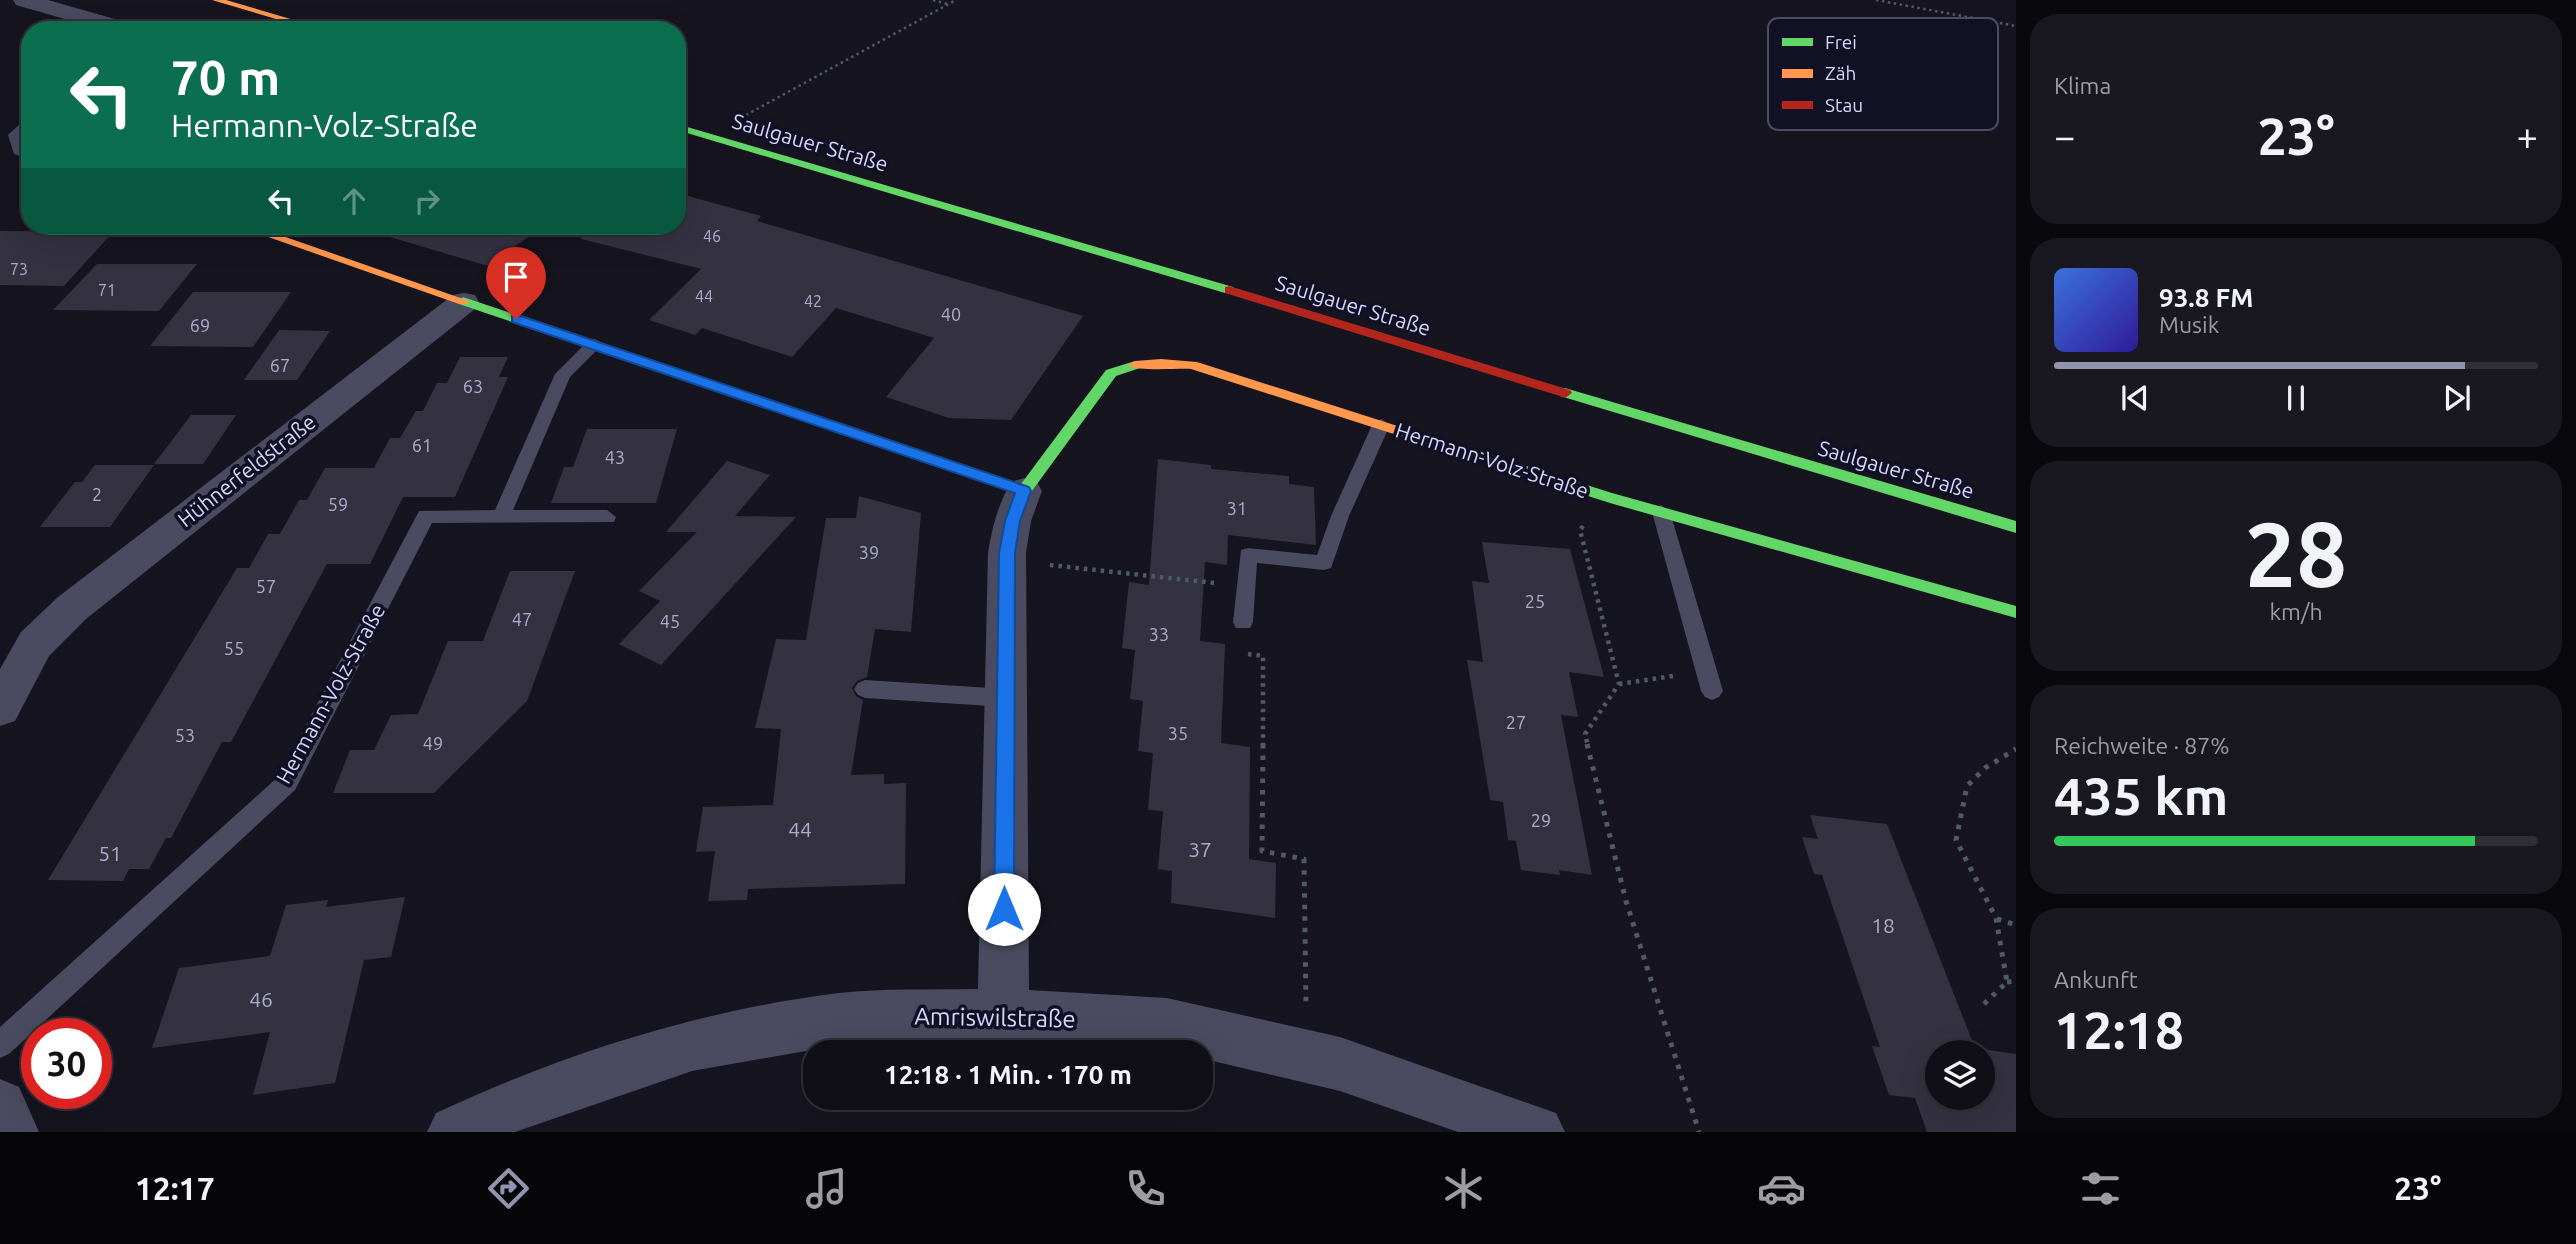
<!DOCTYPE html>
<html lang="de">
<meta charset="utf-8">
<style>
:root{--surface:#100f17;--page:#191820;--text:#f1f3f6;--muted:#9c9ca1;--line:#302f36;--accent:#9392af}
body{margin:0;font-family:Ubuntu,sans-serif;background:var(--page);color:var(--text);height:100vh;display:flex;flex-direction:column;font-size:26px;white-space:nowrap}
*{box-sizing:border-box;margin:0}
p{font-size:23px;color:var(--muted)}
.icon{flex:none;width:38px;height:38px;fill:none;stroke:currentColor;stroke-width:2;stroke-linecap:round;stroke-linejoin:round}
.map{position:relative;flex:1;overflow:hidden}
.panel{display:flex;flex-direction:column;gap:14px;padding:14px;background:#09080d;width:560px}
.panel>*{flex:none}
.hud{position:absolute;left:21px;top:21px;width:665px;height:214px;border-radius:28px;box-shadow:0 7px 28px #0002,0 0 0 2px var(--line);background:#0b6e4f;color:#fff;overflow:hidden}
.fabs{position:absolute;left:1925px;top:1040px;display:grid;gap:14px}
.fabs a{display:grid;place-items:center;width:70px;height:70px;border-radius:50%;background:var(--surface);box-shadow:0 7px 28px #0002,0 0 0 2px var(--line);font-size:35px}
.speed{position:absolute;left:21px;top:1018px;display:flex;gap:14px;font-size:35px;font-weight:700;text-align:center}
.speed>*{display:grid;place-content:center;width:91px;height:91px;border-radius:50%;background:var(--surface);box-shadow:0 7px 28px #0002,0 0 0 2px var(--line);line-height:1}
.speed .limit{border:10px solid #d22;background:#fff;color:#111}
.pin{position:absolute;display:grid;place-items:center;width:60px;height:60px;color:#fff;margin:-72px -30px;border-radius:50% 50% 50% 0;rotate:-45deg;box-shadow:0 0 7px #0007}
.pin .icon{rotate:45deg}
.me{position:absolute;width:77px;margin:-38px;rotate:0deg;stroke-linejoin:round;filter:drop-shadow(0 0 5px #0008)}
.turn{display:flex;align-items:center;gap:24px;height:147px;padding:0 35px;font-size:32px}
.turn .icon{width:91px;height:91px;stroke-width:2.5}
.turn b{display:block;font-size:49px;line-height:60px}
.lanes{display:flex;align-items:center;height:66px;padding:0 35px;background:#0003;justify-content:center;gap:35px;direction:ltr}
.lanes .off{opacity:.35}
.big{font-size:52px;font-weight:600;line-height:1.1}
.panel .widget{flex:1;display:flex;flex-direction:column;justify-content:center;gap:10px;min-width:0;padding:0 24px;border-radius:28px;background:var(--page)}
.panel .dial{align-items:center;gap:0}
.dial b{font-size:91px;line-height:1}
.song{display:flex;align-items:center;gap:21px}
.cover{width:84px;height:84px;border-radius:10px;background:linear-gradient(135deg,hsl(220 70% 55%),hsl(250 70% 35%))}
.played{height:7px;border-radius:4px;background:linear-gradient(90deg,var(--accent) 85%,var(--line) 85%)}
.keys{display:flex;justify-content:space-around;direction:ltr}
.heat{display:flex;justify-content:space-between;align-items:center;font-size:38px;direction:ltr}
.charge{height:10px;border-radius:5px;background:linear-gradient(90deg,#34c759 87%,var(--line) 0)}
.trip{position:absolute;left:803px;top:1040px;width:410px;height:70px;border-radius:28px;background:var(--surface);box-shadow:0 7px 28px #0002,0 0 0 2px var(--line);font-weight:600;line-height:70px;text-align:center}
.tab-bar{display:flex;height:112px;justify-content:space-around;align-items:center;background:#060609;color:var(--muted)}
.tab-bar .icon{width:49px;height:49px}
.tab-bar .selected{color:var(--accent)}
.tab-bar b{font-size:32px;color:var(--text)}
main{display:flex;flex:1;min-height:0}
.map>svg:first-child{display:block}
.building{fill:#343241;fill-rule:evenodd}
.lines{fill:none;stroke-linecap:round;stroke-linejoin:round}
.path-far2{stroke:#4c5b66;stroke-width:2.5;stroke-dasharray:2.5 3.5;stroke-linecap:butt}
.path-far1{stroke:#4c5b66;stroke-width:4.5;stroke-dasharray:3.5 5;stroke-linecap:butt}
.path{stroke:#4c5b66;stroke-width:5;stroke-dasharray:4.5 7;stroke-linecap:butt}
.lane{fill:#4a4a60;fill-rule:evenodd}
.street{fill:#4a4a60;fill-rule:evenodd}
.fast{fill:#63d668;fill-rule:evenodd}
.slow{fill:#ff974d;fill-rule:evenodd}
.jam{fill:#b3261e;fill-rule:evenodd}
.route{fill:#1a73e8;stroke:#114b97;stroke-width:2}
.labels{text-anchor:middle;stroke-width:7;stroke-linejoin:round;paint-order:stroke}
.far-number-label{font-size:16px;fill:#aeadcd}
.number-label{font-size:18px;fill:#aeadcd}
.street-label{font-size:21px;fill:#d7d6fc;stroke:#121024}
.near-number-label{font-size:21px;fill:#aeadcd}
.near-street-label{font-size:24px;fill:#d7d6fc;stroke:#121024}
.key{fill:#121024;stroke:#4d4b65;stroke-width:2}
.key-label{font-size:19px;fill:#d7d6fc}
</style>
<main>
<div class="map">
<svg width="2016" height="1132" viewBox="0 0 2016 1132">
<rect width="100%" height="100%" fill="#16141f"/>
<path class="building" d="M 677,193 L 761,216 L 757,221 L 1083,316 L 1011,420 L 949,418 L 886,397 L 934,338 L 836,308 L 792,357 L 702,328 L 695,335 L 649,320 L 701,269 L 581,239 L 583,226 L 677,226 Z
M 384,226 L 543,226 L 488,266 L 383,235 Z
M 0,231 L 113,232 L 64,286 L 0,285 Z
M 97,264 L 197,264 L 159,311 L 53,310 Z
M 193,292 L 291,292 L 253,347 L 150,346 Z
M 279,330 L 330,331 L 297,380 L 244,380 Z
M 460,357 L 508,357 L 499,377 L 508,377 L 455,497 L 403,497 L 370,564 L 327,564 L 231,742 L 222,742 L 171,838 L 166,838 L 149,869 L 129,869 L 123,881 L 48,880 L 237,568 L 249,568 L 268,534 L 280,534 L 299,500 L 307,500 L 325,468 L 374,468 L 390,438 L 400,438 L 416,411 L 423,411 L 437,383 L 447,383 Z
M 191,415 L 236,415 L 203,464 L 154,464 Z
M 587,429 L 677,429 L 656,503 L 551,503 L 564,467 L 573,467 Z
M 1158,459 L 1211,465 L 1211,469 L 1289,476 L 1289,484 L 1314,487 L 1316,545 L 1228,535 L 1227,565 L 1205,562 L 1200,641 L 1225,644 L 1221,743 L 1250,747 L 1249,859 L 1276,863 L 1275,918 L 1171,903 L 1172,871 L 1158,869 L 1163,811 L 1148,810 L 1153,753 L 1138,751 L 1143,701 L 1130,699 L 1135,650 L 1122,648 L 1129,582 L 1149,585 Z
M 727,461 L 770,475 L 735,516 L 796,517 L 661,665 L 619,644 L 660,601 L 639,591 L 697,532 L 666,532 Z
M 95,465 L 154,465 L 110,527 L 40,527 L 75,482 L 82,482 Z
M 859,496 L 921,513 L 911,632 L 875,629 L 867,677 L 857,681 L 852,688 L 856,696 L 863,700 L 851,775 L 884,774 L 884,784 L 906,783 L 905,884 L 748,889 L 747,900 L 708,901 L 715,851 L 696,852 L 703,807 L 773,805 L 781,729 L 755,728 L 776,639 L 806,640 L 826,518 L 856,518 Z
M 1482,542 L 1570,549 L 1604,677 L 1569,672 L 1578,717 L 1561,715 L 1592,875 L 1559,870 L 1560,875 L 1521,870 L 1516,841 L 1508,840 L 1503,802 L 1490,800 L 1467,660 L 1483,662 L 1472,581 L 1489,583 Z
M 510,571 L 575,571 L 527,701 L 434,793 L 333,793 L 350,750 L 374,750 L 391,715 L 418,714 L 448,641 L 483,641 Z
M 1810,815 L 1887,824 L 1975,1048 L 2016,1054 L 2016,1132 L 1927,1132 L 1915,1098 L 1889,1095 L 1872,1046 L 1880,1047 L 1822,875 L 1814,874 L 1802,837 L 1818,839 ZM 1937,1052 L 1983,1052 L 1983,1097 L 1937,1097 Z
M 405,897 L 391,957 L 364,960 L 335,1083 L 253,1095 L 270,1032 L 152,1048 L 179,968 L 270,956 L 286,905 L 328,900 L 326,907 Z"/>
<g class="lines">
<path class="path-far2" d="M 933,0 L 947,4
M 1876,0 L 2016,26
M 746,115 L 956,0"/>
<path class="path-far1" d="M 1583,526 L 1580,530 L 1619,684 L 1585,734 L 1588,746
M 1050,565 L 1215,583
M 1248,654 L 1263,656 L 1263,746
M 1619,684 L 1673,676"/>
<path class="path" d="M 1263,744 L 1262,851 L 1304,859 L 1306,1006
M 1587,744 L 1626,901 L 1699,1132
M 1997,919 L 2016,925
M 2007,982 L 2016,981
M 1984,1004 L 2007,982 L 1996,918 L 1956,840 L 1967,786 L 1985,768 L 2016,749"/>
<path class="lane" d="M 595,339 L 603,344 L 570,377 L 513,510 L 607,510 L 616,517 L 614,522 L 432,523 L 295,790 L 9,1054 L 0,1058 L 0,1027 L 279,776 L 419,511 L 495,510 L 555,374 L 589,340 Z
M 1381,419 L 1390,425 L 1349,516 L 1331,568 L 1324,570 L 1257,563 L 1253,622 L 1250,628 L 1236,628 L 1233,622 L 1241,550 L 1248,548 L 1317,555 L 1331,516 L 1372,425 Z
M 1661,505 L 1670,512 L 1723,691 L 1719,697 L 1712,700 L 1705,697 L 1701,691 L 1652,512 Z
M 865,680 L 1006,689 L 1013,692 L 1017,698 L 1013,704 L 1006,707 L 865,698 L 858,695 L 854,689 L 858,683 Z"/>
<path class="street" d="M 13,0 L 48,0 L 136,25 L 139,30 L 103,30 L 16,5 Z
M 30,120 L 30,159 L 14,154 L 8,135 L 21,123 Z
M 464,293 L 475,295 L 479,302 L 475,309 L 86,619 L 49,656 L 15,721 L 0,726 L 0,669 L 21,632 L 58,597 L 453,295 Z
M 1024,478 L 1037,482 L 1042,491 L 1031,521 L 1026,553 L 1029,990 L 1167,998 L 1340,1037 L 1556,1113 L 1565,1132 L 1458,1132 L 1340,1091 L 1200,1058 L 1200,1052 L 1003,1040 L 840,1045 L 692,1071 L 515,1132 L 427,1132 L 436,1113 C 562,1054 700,1010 839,993 C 884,988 932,990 978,989 L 988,553 C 992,527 998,505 1011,482 Z
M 0,1079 L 19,1087 L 39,1132 L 0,1132 Z"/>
<path class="fast" d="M 677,124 L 1233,287 L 1235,290 L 1233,293 L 1225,293 L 677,130 Z
M 463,297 L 1021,484 L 1106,370 L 1135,361 L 1142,365 L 1140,368 L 1116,376 L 1029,495 L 1024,496 L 459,304 L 457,301 Z
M 1565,388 L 2016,521 L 2016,533 L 1560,396 L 1558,393 Z
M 1405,428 L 1612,493 L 2016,606 L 2016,618 L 1610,503 L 1400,436 L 1398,433 L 1400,430 Z"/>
<path class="slow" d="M 212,0 L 226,0 L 328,30 L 313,30 Z
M 237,226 L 254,226 L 469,301 L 467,304 L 459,304 Z
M 1161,359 L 1197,362 L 1410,430 L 1412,433 L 1410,436 L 1400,436 L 1191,369 C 1178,368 1136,372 1128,365 L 1135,361 Z"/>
<path class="jam" d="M 1229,286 L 1570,390 L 1572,393 L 1565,398 L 1560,396 L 1225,293 L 1225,287 Z"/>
</g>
<path class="route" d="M 512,316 L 521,316 L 1029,487 L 1031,491 L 1020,521 L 1015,553 L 1014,909 L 1011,915 L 1004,918 L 997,915 L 994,909 L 999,553 L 1005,521 L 1015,493 L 512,322 Z"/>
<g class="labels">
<g class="far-number-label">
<text x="712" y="242">46</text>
<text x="19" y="275">73</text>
<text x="107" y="296">71</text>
<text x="704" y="302">44</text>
<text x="813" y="307">42</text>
</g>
<g class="number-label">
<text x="951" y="321">40</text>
<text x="200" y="332">69</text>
<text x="280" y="372">67</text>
<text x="473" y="393">63</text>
<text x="422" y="452">61</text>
<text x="615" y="464">43</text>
<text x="97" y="501">2</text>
<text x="338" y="511">59</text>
<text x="1237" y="515">31</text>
<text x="869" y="559">39</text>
<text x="266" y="593">57</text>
<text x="1535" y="608">25</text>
<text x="522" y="626">47</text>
<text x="670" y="628">45</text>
<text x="1159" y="641">33</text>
<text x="234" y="655">55</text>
<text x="1516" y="729">27</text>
<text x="1178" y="740">35</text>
<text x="185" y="742">53</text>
<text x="433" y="750">49</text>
<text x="1541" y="827">29</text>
</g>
<g class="street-label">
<text transform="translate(810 143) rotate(16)" y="7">Saulgauer Straße</text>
<text transform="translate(1353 306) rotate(17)" y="7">Saulgauer Straße</text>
<text transform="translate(1492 461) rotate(18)" y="7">Hermann-Volz-Straße</text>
<text transform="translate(1896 470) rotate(16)" y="7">Saulgauer Straße</text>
<text transform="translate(247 471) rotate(-38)" y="7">Hühnerfeldstraße</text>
<text transform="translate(331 694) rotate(-61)" y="7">Hermann-Volz-Straße</text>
</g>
<g class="near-number-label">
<text x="800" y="837">44</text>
<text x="1200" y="857">37</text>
<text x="110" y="861">51</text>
<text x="1883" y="933">18</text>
<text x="261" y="1007">46</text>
</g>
<g class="near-street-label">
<text transform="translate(995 1018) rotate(1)" y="8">Amriswilstraße</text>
</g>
</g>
<rect x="1768" y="18" width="230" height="112" rx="10" class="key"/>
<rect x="1782" y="38" width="31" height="8" fill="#63d668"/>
<rect x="1782" y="69" width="31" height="9" fill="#ff974d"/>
<rect x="1782" y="101" width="31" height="8" fill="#b3261e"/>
<g class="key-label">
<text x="1825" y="49">Frei</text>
<text x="1825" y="80">Zäh</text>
<text x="1825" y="112">Stau</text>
</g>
</svg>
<div class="fabs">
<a><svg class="icon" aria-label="layers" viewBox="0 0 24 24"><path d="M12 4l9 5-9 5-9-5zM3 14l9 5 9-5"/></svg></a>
</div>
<div class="speed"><div class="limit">30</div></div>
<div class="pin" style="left:516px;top:319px;background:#d93025"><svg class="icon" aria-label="arrive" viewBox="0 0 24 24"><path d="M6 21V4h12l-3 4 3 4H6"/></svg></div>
<svg class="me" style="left:1004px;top:909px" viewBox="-20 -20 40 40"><circle r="19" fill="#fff"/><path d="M0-13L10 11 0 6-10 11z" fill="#1a73e8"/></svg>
<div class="trip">12:18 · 1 Min. · 170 m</div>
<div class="hud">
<div class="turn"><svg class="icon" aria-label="left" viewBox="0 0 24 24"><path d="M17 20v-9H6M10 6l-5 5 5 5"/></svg><div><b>70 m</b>Hermann-Volz-Straße</div></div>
<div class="lanes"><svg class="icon" aria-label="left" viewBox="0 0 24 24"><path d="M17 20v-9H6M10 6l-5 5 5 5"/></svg><svg class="icon off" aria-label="ahead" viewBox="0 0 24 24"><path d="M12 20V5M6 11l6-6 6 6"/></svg><svg class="icon off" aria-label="right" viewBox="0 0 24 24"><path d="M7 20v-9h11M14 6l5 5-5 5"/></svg></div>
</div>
</div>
<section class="panel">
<div class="widget"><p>Klima</p>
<div class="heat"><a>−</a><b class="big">23°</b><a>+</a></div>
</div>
<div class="widget">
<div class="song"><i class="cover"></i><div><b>93.8 FM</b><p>Musik</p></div></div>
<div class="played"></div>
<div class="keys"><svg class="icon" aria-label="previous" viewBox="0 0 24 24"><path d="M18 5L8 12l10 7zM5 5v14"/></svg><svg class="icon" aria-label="pause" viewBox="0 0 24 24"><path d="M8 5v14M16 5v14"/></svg><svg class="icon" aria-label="next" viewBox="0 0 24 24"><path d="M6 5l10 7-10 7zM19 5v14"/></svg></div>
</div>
<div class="widget dial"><b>28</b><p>km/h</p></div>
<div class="widget"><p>Reichweite · 87%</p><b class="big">435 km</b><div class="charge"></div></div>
<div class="widget"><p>Ankunft</p><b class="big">12:18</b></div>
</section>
</main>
<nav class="tab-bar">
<b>12:17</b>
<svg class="icon selected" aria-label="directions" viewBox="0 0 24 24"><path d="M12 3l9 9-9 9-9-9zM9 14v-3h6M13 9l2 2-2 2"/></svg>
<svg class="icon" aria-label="music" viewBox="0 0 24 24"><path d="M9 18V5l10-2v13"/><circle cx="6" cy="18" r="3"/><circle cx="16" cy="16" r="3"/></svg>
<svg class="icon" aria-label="phone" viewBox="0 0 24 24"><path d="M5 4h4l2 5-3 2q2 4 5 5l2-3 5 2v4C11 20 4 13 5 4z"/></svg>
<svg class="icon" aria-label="climate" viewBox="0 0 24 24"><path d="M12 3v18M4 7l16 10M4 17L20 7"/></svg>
<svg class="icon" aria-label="car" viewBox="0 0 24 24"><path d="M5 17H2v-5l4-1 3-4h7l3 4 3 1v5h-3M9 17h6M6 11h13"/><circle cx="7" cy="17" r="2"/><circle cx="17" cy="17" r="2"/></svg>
<svg class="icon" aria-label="filters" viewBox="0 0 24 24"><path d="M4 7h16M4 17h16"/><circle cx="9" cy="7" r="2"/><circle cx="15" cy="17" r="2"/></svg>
<b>23°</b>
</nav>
